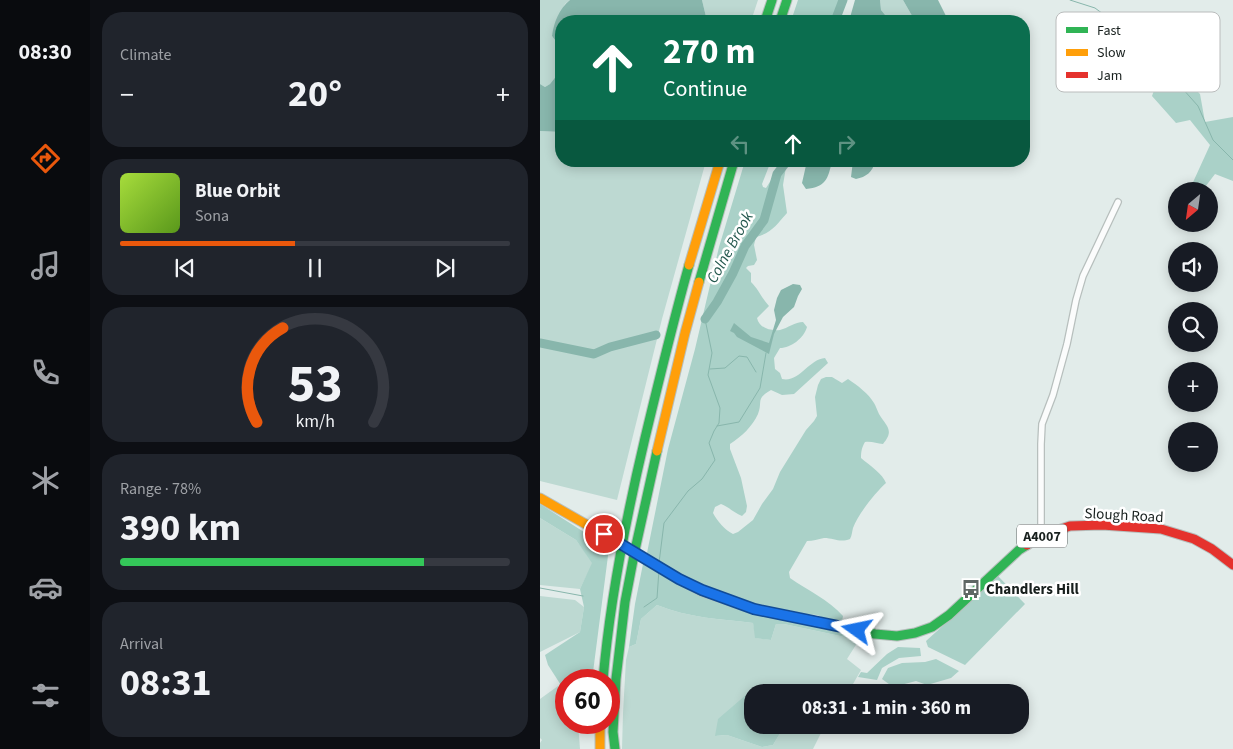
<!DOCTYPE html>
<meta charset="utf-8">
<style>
:root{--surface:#171b24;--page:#20242c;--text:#f1f3f6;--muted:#9ea1a6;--line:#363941;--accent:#ea580c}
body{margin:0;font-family:"Source Sans 3",sans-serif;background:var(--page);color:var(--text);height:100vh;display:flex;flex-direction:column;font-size:19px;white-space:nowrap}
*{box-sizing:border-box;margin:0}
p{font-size:16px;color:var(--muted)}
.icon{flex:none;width:28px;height:28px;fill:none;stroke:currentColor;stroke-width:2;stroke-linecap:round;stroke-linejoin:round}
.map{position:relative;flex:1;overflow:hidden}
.side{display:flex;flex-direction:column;gap:12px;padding:12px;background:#0d0f14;width:450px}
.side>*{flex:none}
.banner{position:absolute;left:15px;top:15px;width:475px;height:152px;border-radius:20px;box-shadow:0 2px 12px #0003;background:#0b6e4f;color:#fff;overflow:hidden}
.needle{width:32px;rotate:209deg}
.controls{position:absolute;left:628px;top:182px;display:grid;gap:10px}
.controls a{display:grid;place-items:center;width:50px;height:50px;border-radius:50%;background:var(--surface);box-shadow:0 2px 12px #0003;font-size:25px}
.speed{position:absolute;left:15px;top:669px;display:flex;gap:10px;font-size:25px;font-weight:700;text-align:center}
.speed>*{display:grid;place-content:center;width:65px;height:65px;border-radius:50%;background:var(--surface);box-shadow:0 2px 12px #0003;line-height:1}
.speed .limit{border:8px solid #d22;background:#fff;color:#111}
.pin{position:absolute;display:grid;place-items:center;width:42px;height:42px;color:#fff;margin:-21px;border:2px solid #fff;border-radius:50%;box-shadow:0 1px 5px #0007}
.me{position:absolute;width:55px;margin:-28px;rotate:282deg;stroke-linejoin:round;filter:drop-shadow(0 0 4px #0008)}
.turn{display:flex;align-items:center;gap:18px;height:105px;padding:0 25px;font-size:22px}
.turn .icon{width:65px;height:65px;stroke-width:2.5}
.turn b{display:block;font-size:35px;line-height:42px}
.lanes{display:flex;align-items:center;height:48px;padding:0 25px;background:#0003;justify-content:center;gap:25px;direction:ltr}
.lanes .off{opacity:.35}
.big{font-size:38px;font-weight:700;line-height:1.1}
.side .card{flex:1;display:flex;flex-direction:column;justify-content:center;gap:8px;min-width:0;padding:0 18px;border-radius:20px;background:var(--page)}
.side .dial{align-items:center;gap:0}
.dial svg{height:130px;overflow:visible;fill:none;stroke:var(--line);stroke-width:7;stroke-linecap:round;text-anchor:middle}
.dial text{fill:var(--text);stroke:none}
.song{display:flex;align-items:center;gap:15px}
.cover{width:60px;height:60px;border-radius:8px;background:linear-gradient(135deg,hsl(80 70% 55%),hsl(90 70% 35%))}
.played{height:5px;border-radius:2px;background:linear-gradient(90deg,var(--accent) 45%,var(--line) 45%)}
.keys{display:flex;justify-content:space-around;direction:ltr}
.heat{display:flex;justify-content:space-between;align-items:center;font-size:28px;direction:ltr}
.charge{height:8px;border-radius:4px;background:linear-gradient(90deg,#34c759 78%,var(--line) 0)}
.trip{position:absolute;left:204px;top:684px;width:285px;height:50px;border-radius:20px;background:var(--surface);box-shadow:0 2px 12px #0003;font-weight:700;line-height:50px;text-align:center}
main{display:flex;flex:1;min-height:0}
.dock{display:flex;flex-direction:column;width:90px;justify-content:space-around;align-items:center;background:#090b0e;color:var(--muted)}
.dock .icon{width:35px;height:35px}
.dock .current{color:var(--accent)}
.dock b{font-size:22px;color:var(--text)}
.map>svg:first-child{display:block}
.green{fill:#bdd9d2}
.forest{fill:#aad1c8}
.water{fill:#88b6ac}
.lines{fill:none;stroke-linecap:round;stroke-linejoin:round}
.stream{stroke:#88b6ac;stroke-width:1}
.river{stroke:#88b6ac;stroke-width:9}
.street-casing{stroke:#b7bfbd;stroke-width:8}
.fast-casing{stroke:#b7bfbd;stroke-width:11}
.slow-casing{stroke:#b7bfbd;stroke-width:11}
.jam-casing{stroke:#b7bfbd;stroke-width:11}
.street{stroke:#fbfcfc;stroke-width:5.5}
.fast{stroke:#30b455;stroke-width:9}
.slow{stroke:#ff9f0a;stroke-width:9}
.jam{stroke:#e5322d;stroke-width:9}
.fast-bridge-casing{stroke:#b7bfbd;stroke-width:11;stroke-linecap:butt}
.fast-bridge{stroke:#30b455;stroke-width:9}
.route-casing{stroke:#114b97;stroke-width:12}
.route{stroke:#1a73e8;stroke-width:9}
.labels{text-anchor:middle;stroke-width:5;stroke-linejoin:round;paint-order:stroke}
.shield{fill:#fff;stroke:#5d6362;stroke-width:1}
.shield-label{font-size:14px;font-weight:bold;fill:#18201e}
.street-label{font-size:15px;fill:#18201e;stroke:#fff}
.poi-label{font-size:15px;font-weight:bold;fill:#18201e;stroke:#fff;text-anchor:start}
.water-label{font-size:16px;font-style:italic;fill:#24584e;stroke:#fff}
.key{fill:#fff;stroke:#babcbc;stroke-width:1}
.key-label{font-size:14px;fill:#18201e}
</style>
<main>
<nav class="dock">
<b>08:30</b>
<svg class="icon current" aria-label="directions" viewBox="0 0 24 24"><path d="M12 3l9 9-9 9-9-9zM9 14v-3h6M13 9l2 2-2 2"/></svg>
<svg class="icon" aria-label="music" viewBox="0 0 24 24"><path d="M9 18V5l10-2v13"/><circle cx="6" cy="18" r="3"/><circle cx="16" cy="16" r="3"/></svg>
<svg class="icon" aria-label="phone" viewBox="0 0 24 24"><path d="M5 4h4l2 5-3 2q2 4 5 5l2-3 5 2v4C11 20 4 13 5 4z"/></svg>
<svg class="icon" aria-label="climate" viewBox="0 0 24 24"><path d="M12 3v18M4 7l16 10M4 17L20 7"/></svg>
<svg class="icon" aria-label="car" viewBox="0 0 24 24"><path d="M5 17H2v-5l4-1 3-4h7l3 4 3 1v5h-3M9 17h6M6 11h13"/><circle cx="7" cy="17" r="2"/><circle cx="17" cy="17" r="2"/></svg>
<svg class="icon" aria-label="filters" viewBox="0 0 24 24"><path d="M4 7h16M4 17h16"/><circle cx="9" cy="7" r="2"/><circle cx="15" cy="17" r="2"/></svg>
</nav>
<section class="side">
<div class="card"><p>Climate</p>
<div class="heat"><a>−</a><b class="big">20°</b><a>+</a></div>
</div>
<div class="card">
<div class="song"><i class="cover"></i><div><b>Blue Orbit</b><p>Sona</p></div></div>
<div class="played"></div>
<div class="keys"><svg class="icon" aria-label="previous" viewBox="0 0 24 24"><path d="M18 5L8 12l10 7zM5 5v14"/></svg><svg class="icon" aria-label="pause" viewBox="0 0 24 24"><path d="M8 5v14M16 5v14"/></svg><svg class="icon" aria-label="next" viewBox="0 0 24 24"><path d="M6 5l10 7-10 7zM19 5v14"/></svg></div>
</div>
<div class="card dial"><svg viewBox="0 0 100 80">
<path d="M14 69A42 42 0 1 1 86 69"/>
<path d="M14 69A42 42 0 0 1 30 11" stroke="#ea580c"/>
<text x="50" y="56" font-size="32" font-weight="700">53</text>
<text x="50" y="72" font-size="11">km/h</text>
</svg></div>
<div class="card"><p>Range · 78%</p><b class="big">390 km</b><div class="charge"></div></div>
<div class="card"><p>Arrival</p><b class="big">08:31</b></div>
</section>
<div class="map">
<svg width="693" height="749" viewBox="0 0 693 749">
<rect width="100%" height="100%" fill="#e2ecea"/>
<path class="green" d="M 0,0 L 30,0 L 25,4 L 12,36 L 21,48 L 21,70 L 10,84 L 5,87 L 0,84 Z
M 162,0 L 218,0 L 211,21 L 167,21 Z
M 340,0 L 363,0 L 375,21 L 350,21 L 341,10 Z
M 0,131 L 21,132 L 21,161 L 166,161 L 122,319 L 77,500 L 0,481 Z
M 0,518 L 36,540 L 53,563 L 40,589 L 0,585 Z
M 0,596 L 35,600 L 44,607 L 40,632 L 0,652 Z
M 117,605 C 148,618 181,619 213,623 L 216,638 L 231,640 L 236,624 L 244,624 L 319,640 L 307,659 L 321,670 L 313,684 L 306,692 L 237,692 L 214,688 L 176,736 L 187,735 L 222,747 L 233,745 L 245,725 L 285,725 L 273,749 L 82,749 L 83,713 L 86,660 L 89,647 L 96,644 L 101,619 Z
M 18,686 L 26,696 L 26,722 L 38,723 L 40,749 L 0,749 L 0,743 L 2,740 L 0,738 L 0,699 Z"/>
<path class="forest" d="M 258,0 L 301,0 L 293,21 L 251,21 Z
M 584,20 L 660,94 L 665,122 L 693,117 L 693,181 L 675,174 L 662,191 L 649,191 L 670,145 L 650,120 L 636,123 L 612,96 L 617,82 L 565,37 L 573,22 Z
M 205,161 L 231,161 L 222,184 L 223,187 L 226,188 L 242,163 L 245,165 L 246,167 L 243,185 L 247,213 C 237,224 232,233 216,237 L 214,245 L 217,260 L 214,265 L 208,266 L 206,268 L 211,273 L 211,282 C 219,290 221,297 229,306 L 217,318 C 219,328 230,331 240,330 C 248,328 255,322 263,322 L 267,327 C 264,338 251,348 240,348 L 234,358 L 235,369 L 240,373 L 242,379 C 259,383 269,359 285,358 L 288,363 L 254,394 L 242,395 L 231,390 C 215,399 223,402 218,414 C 212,427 202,436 190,444 L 190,449 L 201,478 L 207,506 L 206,512 L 202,516 C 194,513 189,507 181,504 L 175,507 L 173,513 C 177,521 185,530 193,534 L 198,532 L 213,520 L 222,504 L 233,489 L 240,472 L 266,430 L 274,421 L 277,416 L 275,397 L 278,385 L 281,379 L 286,377 L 292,377 L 302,383 L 308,379 C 317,385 329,394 334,403 C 336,406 337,410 339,414 C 346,426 355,430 343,444 C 337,444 332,441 325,442 C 322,447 321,451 321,458 C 329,465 343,474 346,483 C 336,492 318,514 313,528 C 312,532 312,535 310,539 C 300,543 294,538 284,538 C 278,539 273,541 267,541 L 249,572 L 250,578 C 267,590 289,600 303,616 L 302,621 L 289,620 L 277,615 L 266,614 L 247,610 L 222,607 L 181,593 L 133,570 L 107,553 L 128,449 L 155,349 L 179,247 Z
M 0,504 L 69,548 L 52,680 L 26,680 L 26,693 L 8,665 L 5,655 L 40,632 L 44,607 L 40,589 L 52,563 L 36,540 L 0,518 Z
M 103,564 L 135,583 L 167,597 L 197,609 L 321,634 L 319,640 L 244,624 L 236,624 L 231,640 L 215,638 L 213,623 C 181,619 148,618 117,605 L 101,619 L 96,644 L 89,647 L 95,604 Z
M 458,576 L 485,604 L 425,665 L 388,647 L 386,641 Z
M 358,647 L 380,648 L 381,656 L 359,658 L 342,668 L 337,680 L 318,677 L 321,672 L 327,673 L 347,654 Z
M 396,659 L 419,671 L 411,678 L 387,685 L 376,681 L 353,687 L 342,679 L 348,668 L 362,663 L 385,662 Z
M 214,688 L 237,692 L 212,692 L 212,725 L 245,725 L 233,745 L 222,747 L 187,735 L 175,736 L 178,719 Z"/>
<path class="water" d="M 30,0 L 162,0 L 167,21 L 21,21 L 21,48 L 12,36 C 14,22 19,9 30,0 Z
M 315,0 L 340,0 L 341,10 L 350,21 L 309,21 Z
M 363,0 L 398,0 L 406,16 L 406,21 L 375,21 Z
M 21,70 L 21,132 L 0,131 L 0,84 L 5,87 L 10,84 Z
M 267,161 L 292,161 C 288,179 286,187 266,189 L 262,183 Z
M 313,161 L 335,161 C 333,172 326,177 316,179 L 311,177 Z
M 253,284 L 260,285 L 262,289 L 258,296 L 254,307 L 243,317 L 234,334 L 229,354 L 197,337 L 194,333 L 190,331 L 194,323 L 211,337 L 229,343 L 236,320 L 234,310 L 237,298 L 241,290 Z"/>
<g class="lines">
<path class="stream" d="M 530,0 L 555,8 L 602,43 L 658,106 L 673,140 L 693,160
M 170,369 L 185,368 L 199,356 L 207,357 L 216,372
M 177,426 L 199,422 L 220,388 L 226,353
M 119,563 L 124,523 L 148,491 L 162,479 L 175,460 L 169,443 L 174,431 L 179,423 L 180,408 L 168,375 L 172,353 L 165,319
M 0,588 L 43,596
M 104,607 L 117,598 L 119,570"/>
<path class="river" d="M 295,21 L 303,0
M 165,319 L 177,302 L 193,273 L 205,246 L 224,220 L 237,174 L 247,161
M 0,343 L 54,354 L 70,347 L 116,335"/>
<g class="street-casing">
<path id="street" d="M 501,536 L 501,444 L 502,424 L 513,395 L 527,344 L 536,300 L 543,276 L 578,202"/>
</g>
<g class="fast-casing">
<path id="fast" d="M 225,21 L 232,0
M 240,21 L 247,0
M 159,282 L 194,161
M 121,568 L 161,591 L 214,609 L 335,634 L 357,636 L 375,633 L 392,627 L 409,615 L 479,550 L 487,545
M 63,680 C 70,598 86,518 105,438 C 119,380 133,322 149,265
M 75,749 L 73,732 L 76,679 L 85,602 L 95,550 L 117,451"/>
</g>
<g class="slow-casing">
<path id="slow" d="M 149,265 L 180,161
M 117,451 L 145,333 L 159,282
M 0,498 L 63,534
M 60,722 L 60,749"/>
</g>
<g class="jam-casing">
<path id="jam" d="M 487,545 L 501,536 L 530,526 L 562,525 L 621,529 L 654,539 L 672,549 L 693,565"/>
</g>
<use href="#street" class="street"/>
<use href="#fast" class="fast"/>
<use href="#slow" class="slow"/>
<use href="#jam" class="jam"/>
<g class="fast-bridge-casing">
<path id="fast-bridge" d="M 63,534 L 121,568"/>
</g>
<use href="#fast-bridge" class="fast-bridge"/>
</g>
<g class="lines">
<g class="route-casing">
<path id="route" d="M 64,534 L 139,579 L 162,590 L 214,609 L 317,630"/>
</g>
<use href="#route" class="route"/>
</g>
<defs>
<g id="bus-bare" transform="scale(1.5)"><path d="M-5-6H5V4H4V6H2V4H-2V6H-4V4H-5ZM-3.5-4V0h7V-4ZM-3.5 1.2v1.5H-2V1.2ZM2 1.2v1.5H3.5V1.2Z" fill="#5f6765" stroke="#fff" stroke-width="2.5" paint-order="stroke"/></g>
</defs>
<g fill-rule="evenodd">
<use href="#bus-bare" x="431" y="589"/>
</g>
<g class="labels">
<rect class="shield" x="477" y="524.5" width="50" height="23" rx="4"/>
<g class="shield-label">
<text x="502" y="541">A4007</text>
</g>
<g class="street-label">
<text transform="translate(584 515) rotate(3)" y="5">Slough Road</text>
</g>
<g class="poi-label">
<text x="446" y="594">Chandlers Hill</text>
</g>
<g class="water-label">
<text transform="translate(189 247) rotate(-61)" y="6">Colne Brook</text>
</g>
</g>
<rect x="516" y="12" width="164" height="80" rx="8" class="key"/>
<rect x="526" y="27" width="22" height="6" fill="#30b455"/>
<rect x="526" y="49" width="22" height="7" fill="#ff9f0a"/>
<rect x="526" y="72" width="22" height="6" fill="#e5322d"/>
<g class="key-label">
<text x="557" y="35">Fast</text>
<text x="557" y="57">Slow</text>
<text x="557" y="80">Jam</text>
</g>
</svg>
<div class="controls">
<a><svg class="needle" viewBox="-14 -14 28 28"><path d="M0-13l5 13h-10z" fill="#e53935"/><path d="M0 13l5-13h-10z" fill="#9ea1a6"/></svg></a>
<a><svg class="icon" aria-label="sound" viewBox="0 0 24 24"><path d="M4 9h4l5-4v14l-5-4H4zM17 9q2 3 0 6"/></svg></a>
<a><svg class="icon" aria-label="search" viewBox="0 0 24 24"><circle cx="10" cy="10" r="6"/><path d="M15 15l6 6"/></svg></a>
<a>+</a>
<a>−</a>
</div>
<div class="speed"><div class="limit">60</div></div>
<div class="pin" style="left:64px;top:534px;background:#d93025"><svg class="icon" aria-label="arrive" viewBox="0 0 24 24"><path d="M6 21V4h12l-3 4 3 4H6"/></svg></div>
<svg class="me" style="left:317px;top:630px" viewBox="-20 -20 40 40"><path d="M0-17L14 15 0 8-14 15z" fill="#1a73e8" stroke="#fff" stroke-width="4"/></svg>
<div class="trip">08:31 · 1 min · 360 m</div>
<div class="banner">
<div class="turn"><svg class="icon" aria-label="ahead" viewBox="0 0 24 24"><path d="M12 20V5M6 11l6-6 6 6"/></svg><div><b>270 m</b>Continue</div></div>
<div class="lanes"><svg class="icon off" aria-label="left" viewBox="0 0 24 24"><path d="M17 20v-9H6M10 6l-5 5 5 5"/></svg><svg class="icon" aria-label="ahead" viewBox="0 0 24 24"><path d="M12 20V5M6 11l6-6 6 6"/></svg><svg class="icon off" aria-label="right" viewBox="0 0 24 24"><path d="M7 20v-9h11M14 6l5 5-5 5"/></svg></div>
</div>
</div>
</main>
